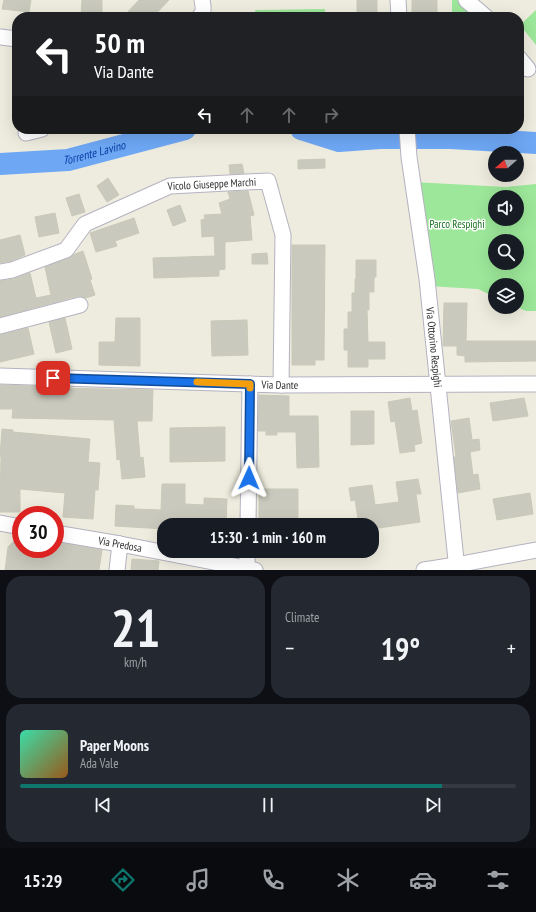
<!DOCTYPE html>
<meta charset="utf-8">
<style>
:root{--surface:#171b24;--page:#242831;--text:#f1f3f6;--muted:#9ea1a6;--line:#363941;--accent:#0f766e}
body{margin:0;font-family:"PT Sans Narrow",sans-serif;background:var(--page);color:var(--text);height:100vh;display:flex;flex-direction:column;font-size:15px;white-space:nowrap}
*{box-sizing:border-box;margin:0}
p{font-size:13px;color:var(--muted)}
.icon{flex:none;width:22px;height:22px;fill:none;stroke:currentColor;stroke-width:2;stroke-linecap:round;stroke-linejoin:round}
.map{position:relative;height:570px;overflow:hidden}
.sheet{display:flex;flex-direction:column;gap:6px;padding:6px;background:#0d0f14;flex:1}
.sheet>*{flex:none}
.banner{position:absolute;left:12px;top:12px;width:512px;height:122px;border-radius:16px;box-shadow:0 4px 16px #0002;background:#202124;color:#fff;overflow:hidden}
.needle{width:26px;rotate:250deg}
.fabs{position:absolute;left:488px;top:146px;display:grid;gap:8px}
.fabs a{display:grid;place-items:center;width:36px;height:36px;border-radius:50%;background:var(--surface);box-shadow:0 4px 16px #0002;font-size:20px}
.speed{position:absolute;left:12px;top:506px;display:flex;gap:8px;font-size:20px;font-weight:700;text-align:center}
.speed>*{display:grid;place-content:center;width:52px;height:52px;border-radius:50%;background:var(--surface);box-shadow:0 4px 16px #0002;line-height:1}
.speed .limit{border:6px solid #d22;background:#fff;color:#111}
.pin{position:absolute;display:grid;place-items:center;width:34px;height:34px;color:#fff;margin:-17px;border-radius:8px;box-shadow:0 2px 6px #0006}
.me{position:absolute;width:44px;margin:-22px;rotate:1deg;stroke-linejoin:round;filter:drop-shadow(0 0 3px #0008)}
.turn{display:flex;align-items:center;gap:14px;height:84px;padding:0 16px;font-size:18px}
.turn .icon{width:52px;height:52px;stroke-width:2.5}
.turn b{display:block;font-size:28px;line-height:34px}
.lanes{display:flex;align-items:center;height:38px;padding:0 16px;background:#0003;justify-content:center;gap:20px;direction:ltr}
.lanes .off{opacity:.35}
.big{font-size:30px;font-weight:700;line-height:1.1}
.sheet .card{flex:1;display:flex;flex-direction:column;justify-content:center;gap:6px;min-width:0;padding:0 14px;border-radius:16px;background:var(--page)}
.sheet .dial{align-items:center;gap:0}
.dial b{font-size:52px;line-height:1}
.song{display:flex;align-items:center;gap:12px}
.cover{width:48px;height:48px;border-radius:6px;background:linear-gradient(135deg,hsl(160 70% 55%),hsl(30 70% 35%))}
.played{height:4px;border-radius:2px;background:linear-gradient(90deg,var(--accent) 85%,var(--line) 85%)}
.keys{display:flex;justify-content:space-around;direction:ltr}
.heat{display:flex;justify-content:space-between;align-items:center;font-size:22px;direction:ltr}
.sheet .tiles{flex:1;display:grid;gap:6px;grid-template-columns:1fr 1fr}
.card:last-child{grid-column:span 2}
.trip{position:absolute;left:157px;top:518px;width:222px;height:40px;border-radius:16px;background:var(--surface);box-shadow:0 4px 16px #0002;font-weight:700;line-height:40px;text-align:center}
.tab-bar{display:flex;height:64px;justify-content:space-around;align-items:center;background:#090b0e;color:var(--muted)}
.tab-bar .icon{width:28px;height:28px}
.tab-bar .selected{color:var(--accent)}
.tab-bar b{font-size:18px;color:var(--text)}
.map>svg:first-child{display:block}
.green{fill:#9ce799;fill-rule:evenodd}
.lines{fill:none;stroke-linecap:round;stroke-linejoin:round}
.river{stroke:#6ea7f4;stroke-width:22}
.building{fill:#c9c9bd;stroke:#cac9b8}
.minor-casing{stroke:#b4b2c0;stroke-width:17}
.minor{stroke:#fff;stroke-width:15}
.route-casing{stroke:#114b97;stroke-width:10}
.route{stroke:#1a73e8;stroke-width:7}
.slow{stroke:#f59e0b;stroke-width:7}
.labels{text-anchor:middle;stroke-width:3;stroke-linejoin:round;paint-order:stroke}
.street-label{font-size:11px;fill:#2c2c2c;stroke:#fff}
.park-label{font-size:11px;fill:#186e20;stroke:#fff}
.water-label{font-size:12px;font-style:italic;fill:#083fa5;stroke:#fff}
</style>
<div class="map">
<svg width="536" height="570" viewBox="0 0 536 570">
<rect width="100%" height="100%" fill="#eeecde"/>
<path class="green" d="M 452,0 L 459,0 L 476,17 L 452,17 Z
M 325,9 L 325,17 L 256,17 L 255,10 Z
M 536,10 L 536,45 L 520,25 Z
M 413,182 L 506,187 L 536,184 L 536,311 L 526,311 L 517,307 L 517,285 L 495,285 L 495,297 L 478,289 L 428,286 ZM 495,197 L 517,197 L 517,219 L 495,219 ZM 495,241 L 517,241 L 517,263 L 495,263 Z"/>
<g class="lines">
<g class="river">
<path d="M 301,129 L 339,141 L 380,138 L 451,138 L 536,143"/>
<path id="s1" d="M 0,164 L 68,160 L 185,129"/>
</g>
</g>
<path class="building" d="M 4,0 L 31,0 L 29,12 L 2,9 Z
M 82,0 L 102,0 L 102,17 L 81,17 Z
M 139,0 L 169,0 L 153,17 L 123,17 Z
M 357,0 L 377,0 L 377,17 L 357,17 Z
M 412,0 L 437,0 L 437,13 L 424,13 L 424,17 L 412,17 Z
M 325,159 L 325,168 L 298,169 L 298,160 Z
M 242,164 L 244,173 L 230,174 L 229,165 Z
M 108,178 L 119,195 L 107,202 L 97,186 Z
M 248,191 L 254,215 L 250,216 L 252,240 L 225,242 L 225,269 L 219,270 L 219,276 L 154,278 L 153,258 L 215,256 L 214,236 L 202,237 L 201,220 L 205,219 L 204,215 L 222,214 L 219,203 L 230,199 L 228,192 Z
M 79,194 L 85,212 L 72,216 L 66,198 Z
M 180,205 L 186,221 L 173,226 L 167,210 Z
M 55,213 L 59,233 L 39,237 L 35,217 Z
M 134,218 L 139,233 L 115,241 L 117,246 L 96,252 L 90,233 Z
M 20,235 L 25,255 L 10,261 L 0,263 L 0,240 Z
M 292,245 L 325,245 L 324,360 L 315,360 L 315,365 L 292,365 Z
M 83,251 L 92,279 L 90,280 L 95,295 L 86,298 L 78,296 L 0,317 L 0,281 L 14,279 L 30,273 L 36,298 L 51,295 L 45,267 L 69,258 L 75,254 Z
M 267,253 L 268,264 L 252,264 L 252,254 Z
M 356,260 L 376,260 L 376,277 L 374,277 L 374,292 L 369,292 L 369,310 L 367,310 L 368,342 L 385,342 L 385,359 L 368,359 L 368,367 L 348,367 L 348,350 L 344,350 L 344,329 L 348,329 L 348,312 L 352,312 L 352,293 L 355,293 L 355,279 L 356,279 Z
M 444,303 L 467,303 L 466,341 L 536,341 L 536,361 L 465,362 L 465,356 L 457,355 L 457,346 L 443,346 Z
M 65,318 L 72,349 L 56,353 L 49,322 Z
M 116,318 L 140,318 L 140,366 L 99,365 L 99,342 L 115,342 Z
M 247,320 L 248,355 L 212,356 L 211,321 Z
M 28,328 L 34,354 L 0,362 L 0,335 Z
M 0,385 L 56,387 L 56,388 L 153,390 L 152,421 L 137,421 L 140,458 L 143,457 L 145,477 L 122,479 L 120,459 L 117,460 L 114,420 L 12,418 L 13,409 L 0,409 Z
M 259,395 L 289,396 L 289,416 L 318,416 L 319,467 L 297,468 L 296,432 L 277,432 L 277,435 L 266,435 L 266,431 L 258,431 Z
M 410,398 L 412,411 L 417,410 L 422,443 L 414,445 L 415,451 L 400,453 L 395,421 L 391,422 L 388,402 Z
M 524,398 L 528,416 L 493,421 L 490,403 Z
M 351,411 L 374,411 L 374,444 L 351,445 Z
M 469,418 L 472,440 L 479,439 L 480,450 L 470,452 L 473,475 L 478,474 L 480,489 L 458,493 L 454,457 L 456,457 L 451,421 Z
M 225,427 L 225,461 L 170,462 L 170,428 Z
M 2,429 L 13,430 L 13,432 L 90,439 L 88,462 L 100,463 L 98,490 L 95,490 L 93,519 L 63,517 L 65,493 L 20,489 L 20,512 L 0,512 L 1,457 L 0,456 Z
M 418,479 L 421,494 L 416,494 L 420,522 L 372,529 L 372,525 L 359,525 L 355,500 L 351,501 L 349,488 L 372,485 L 375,505 L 399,502 L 396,482 Z
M 162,484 L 185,484 L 185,504 L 204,505 L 204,498 L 227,499 L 226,525 L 164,525 L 164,529 L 115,526 L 116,505 L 134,506 L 134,509 L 161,510 Z
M 259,489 L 298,489 L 298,519 L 259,519 Z
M 530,493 L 533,514 L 497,520 L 493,499 Z
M 19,536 L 21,536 L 21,549 L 55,549 L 55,542 L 102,550 L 99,570 L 5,570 L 8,547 Z
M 132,559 L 159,561 L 158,570 L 131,570 Z"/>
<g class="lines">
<g class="minor-casing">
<g id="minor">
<path d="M 398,0 L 399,17"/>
<path d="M 466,0 L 486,17"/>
<path d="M 199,17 C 205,12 203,6 202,0"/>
<path d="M 0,37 L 17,39"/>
<path d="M 519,58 L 528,69"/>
<path id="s2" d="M 407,129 L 409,157 L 427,279 L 457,570"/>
<path d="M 26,133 L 42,129"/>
<path id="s3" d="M 0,272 L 12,270 L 66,250 L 85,224 L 170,186 L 268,181 L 283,235 L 281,385"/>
<path d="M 0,326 L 80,305"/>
<path id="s4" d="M 0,376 L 281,385 L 536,384"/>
<path d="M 0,523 L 21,527"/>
<path d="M 248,525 L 250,384"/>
<path id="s5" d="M 55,533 L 120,544 L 255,570"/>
<path d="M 247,568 L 247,551"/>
<path d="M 117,570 L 120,544"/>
<path d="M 424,570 L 456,565 L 536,550"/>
</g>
</g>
<use href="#minor" class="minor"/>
</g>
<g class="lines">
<g class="route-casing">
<path id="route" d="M 53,378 L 250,384 L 249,478"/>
</g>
<use href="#route" class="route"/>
<path class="slow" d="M 197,382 L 250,384 L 250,388"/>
</g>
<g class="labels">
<g class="street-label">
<text dy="4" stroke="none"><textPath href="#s3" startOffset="237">Vicolo Giuseppe Marchi</textPath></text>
<text dy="4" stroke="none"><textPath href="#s2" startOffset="220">Via Ottorino Respighi</textPath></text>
<text dy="4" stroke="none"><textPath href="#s4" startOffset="280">Via Dante</textPath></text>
<text dy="4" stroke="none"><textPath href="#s5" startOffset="66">Via Predosa</textPath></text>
</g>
<g class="park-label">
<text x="457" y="228">Parco Respighi</text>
</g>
<g class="water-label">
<text dy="4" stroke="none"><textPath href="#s1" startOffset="95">Torrente Lavino</textPath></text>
</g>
</g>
</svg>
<div class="fabs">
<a><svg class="needle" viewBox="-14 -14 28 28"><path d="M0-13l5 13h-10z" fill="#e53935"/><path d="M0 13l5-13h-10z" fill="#9ea1a6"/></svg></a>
<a><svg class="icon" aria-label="sound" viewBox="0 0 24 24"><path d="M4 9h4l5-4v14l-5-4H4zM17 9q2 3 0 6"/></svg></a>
<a><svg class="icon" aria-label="search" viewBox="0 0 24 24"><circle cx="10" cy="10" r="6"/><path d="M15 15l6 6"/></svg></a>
<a><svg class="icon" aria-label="layers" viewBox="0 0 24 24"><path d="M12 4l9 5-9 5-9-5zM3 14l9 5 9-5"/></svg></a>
</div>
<div class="speed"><div class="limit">30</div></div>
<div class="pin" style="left:53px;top:378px;background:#d93025"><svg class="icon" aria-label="arrive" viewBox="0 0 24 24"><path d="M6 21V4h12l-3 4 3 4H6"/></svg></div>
<svg class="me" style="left:249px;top:478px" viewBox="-20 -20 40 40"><path d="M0-17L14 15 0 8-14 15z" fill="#1a73e8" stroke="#fff" stroke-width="4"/></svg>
<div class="trip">15:30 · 1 min · 160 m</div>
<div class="banner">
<div class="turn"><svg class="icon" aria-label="left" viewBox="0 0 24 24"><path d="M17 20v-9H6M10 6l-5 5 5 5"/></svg><div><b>50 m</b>Via Dante</div></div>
<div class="lanes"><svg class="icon" aria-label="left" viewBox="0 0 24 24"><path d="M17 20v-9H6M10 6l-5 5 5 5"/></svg><svg class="icon off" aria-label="ahead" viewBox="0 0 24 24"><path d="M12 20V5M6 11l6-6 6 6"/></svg><svg class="icon off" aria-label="ahead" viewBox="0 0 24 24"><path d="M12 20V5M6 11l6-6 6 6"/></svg><svg class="icon off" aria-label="right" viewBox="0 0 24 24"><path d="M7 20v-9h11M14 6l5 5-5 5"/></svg></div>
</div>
</div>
<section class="sheet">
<div class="tiles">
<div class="card dial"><b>21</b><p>km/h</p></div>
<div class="card"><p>Climate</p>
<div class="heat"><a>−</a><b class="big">19°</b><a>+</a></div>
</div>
<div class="card">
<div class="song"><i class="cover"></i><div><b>Paper Moons</b><p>Ada Vale</p></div></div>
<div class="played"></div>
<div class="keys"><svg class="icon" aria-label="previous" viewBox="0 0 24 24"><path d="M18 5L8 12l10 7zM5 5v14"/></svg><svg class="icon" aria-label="pause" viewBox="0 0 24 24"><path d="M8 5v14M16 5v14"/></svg><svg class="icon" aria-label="next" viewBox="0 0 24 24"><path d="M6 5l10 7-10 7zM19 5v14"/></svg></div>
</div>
</div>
</section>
<nav class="tab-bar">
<b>15:29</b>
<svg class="icon selected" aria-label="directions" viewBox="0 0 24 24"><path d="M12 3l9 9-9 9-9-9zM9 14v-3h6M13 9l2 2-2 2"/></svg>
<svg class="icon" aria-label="music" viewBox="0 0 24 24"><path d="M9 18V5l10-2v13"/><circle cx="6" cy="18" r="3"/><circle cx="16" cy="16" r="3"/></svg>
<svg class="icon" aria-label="phone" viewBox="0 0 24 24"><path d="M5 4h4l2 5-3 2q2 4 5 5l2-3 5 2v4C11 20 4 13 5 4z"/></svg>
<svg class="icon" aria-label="climate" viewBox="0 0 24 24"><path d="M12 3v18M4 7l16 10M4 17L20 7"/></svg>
<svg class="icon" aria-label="car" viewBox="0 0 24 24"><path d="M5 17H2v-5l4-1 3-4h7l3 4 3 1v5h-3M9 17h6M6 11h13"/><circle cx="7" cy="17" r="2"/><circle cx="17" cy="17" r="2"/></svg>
<svg class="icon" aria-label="filters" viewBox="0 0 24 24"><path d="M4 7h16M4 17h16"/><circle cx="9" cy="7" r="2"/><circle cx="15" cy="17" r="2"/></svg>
</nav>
